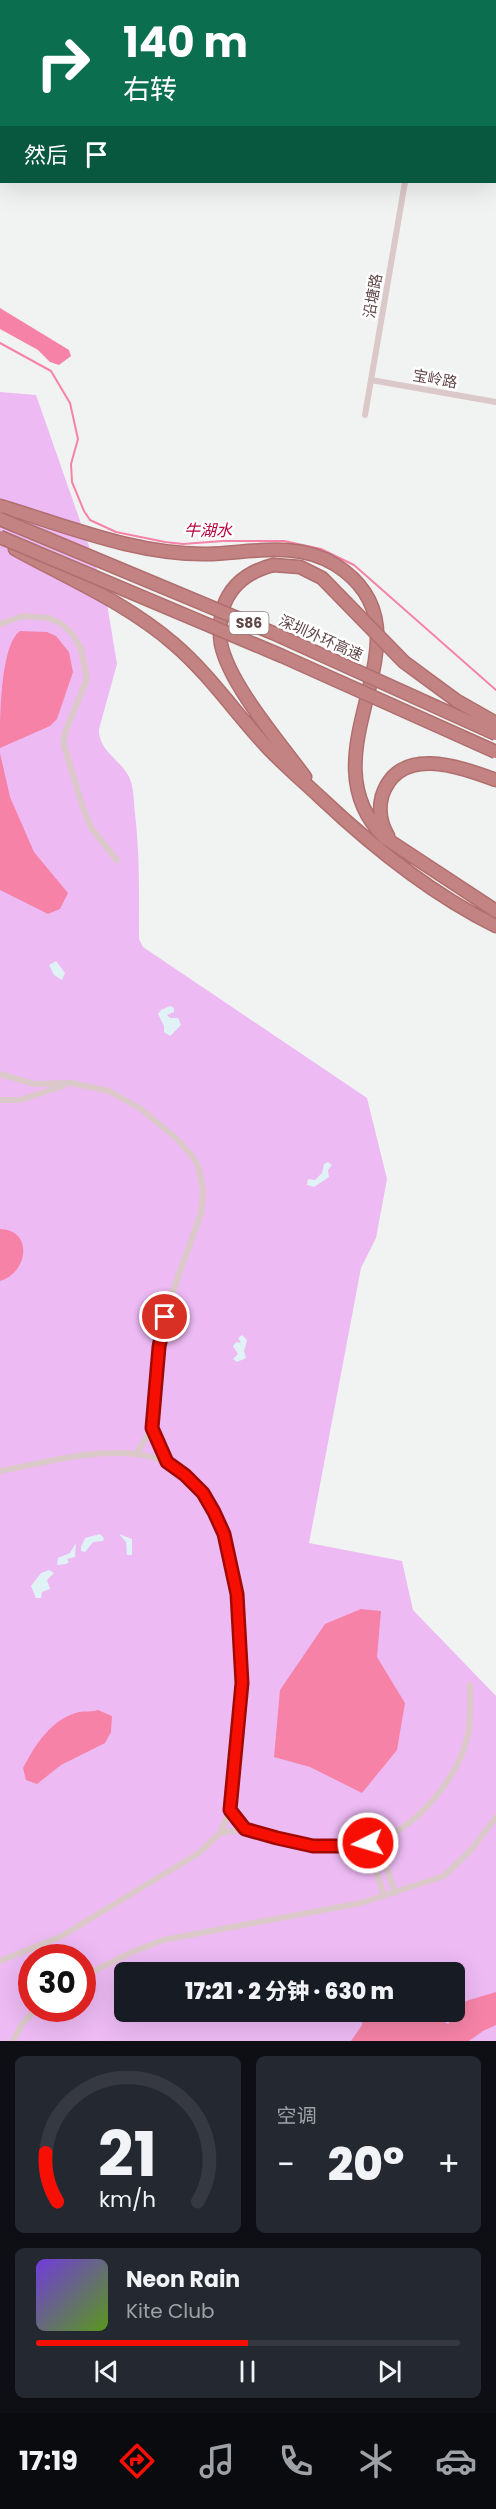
<!DOCTYPE html>
<html lang="zh">
<meta charset="utf-8">
<style>
:root{--surface:#171b24;--page:#242831;--text:#f1f3f6;--muted:#9ea1a6;--line:#363941;--accent:#f80f04}
body{margin:0;font-family:Poppins,"Noto Sans SC",sans-serif;background:var(--page);color:var(--text);height:100vh;display:flex;flex-direction:column;font-size:22px;white-space:nowrap}
*{box-sizing:border-box;margin:0}
p{font-size:20px;color:var(--muted)}
.icon{flex:none;width:33px;height:33px;fill:none;stroke:currentColor;stroke-width:2;stroke-linecap:round;stroke-linejoin:round}
.map{position:relative;height:2041px;overflow:hidden}
.sheet{display:flex;flex-direction:column;gap:15px;padding:15px;background:#0d0f14;flex:1}
.sheet>*{flex:none}
.top-card{position:absolute;left:0px;top:0px;width:496px;height:183px;box-shadow:0 6px 24px #0002;background:#0b6e4f;color:#fff;overflow:hidden}
.speed{position:absolute;left:18px;top:1944px;display:flex;gap:12px;font-size:30px;font-weight:700;text-align:center}
.speed>*{display:grid;place-content:center;width:78px;height:78px;border-radius:50%;background:var(--surface);box-shadow:0 6px 24px #0002;line-height:1}
.speed .limit{border:9px solid #d22;background:#fff;color:#111}
.pin{position:absolute;display:grid;place-items:center;width:51px;height:51px;color:#fff;margin:-26px;border:3px solid #fff;border-radius:50%;box-shadow:0 2px 6px #0007}
.me{position:absolute;width:66px;margin:-33px;rotate:265deg;stroke-linejoin:round;filter:drop-shadow(0 0 4px #0008)}
.turn{display:flex;align-items:center;gap:21px;height:126px;padding:0 24px;font-size:27px}
.turn .icon{width:78px;height:78px;stroke-width:2.5}
.turn b{display:block;font-size:42px;line-height:51px}
.then{display:flex;align-items:center;height:57px;padding:0 24px;background:#0003;gap:12px;font-size:22px}
.big{font-size:45px;font-weight:800;line-height:1.1}
.sheet .tile{flex:1;display:flex;flex-direction:column;justify-content:center;gap:9px;min-width:0;padding:0 21px;border-radius:9px;background:var(--page)}
.sheet .dial{align-items:center;gap:0}
.dial svg{height:156px;overflow:visible;fill:none;stroke:var(--line);stroke-width:7;stroke-linecap:round;text-anchor:middle}
.dial text{fill:var(--text);stroke:none}
.song{display:flex;align-items:center;gap:18px}
.cover{width:72px;height:72px;border-radius:9px;background:linear-gradient(135deg,hsl(260 70% 55%),hsl(90 70% 35%))}
.played{height:6px;border-radius:3px;background:linear-gradient(90deg,var(--accent) 50%,var(--line) 50%)}
.keys{display:flex;justify-content:space-around;direction:ltr}
.heat{display:flex;justify-content:space-between;align-items:center;font-size:33px;direction:ltr}
.sheet .tiles{flex:1;display:grid;gap:15px;grid-template-columns:1fr 1fr}
.tile:last-child{grid-column:span 2}
.trip{position:absolute;left:114px;top:1962px;width:351px;height:60px;border-radius:9px;background:var(--surface);box-shadow:0 6px 24px #0002;font-weight:800;line-height:60px;text-align:center}
.tabs{display:flex;height:96px;justify-content:space-around;align-items:center;background:#090b0e;color:var(--muted)}
.tabs .icon{width:42px;height:42px}
.tabs .active{color:var(--accent)}
.tabs b{font-size:27px;color:var(--text)}
.map>svg:first-child{display:block}
.green{fill:#edbaf4;fill-rule:evenodd}
.sand{fill:#e0f2f5}
.water{fill:#f683a7}
.lines{fill:none;stroke-linecap:round;stroke-linejoin:round}
.stream{stroke:#f683a7;stroke-width:2}
.motorway-casing{stroke:#b06e6e;stroke-width:15}
.minor{stroke:#dbc8c9;stroke-width:6}
.motorway{stroke:#c48383;stroke-width:12}
.motorway-bridge-casing{stroke:#b06e6e;stroke-width:15;stroke-linecap:butt}
.motorway-bridge{stroke:#c48383;stroke-width:12}
.route-casing{stroke:#a10a03;stroke-width:15}
.route{stroke:#f80f04;stroke-width:10}
.labels{text-anchor:middle;stroke-width:5;stroke-linejoin:round;paint-order:stroke}
.shield{fill:#fff;stroke:#907e7e;stroke-width:1.5}
.shield-label{font-size:14px;font-weight:bold;fill:#604647}
.street-label{font-size:15px;fill:#604647;stroke:#fff}
.water-label{font-size:16px;font-style:italic;fill:#b9003a;stroke:#fff}
</style>
<div class="map">
<svg width="496" height="2041" viewBox="0 0 496 2041">
<rect width="100%" height="100%" fill="#f0f3f1"/>
<path class="green" d="M 0,392 L 36,395 L 105,592 L 117,664 L 99,729 C 98,753 125,761 131,782 C 134,792 134,804 135,814 C 140,855 139,897 139,939 L 143,947 L 367,1098 L 387,1179 L 376,1238 L 361,1268 L 309,1543 L 402,1561 L 413,1610 L 496,1696 L 496,2041 L 0,2041 ZM 32,1958 L 82,1958 L 82,2008 L 32,2008 ZM 124,1972 L 454,1972 L 454,2012 L 124,2012 Z"/>
<path class="sand" d="M 56,961 L 65,973 L 62,980 L 54,975 L 49,965 Z
M 170,1006 L 174,1008 L 174,1012 L 167,1015 L 170,1018 L 178,1018 L 181,1025 L 170,1036 L 164,1032 L 164,1026 L 158,1014 L 161,1010 Z
M 328,1162 L 332,1165 L 328,1170 L 329,1177 L 314,1187 L 307,1185 L 308,1179 L 315,1180 L 322,1173 L 324,1164 Z
M 242,1335 L 247,1340 L 244,1351 L 246,1358 L 237,1362 L 233,1359 L 238,1354 L 233,1346 L 236,1342 L 241,1343 L 238,1338 Z
M 100,1534 L 104,1538 L 103,1541 L 93,1542 L 85,1552 L 81,1551 L 81,1547 L 85,1538 Z
M 119,1534 L 132,1539 L 132,1555 L 127,1555 L 126,1542 Z
M 76,1543 L 75,1557 L 67,1559 L 69,1562 L 66,1564 L 57,1565 L 58,1558 L 70,1553 Z
M 49,1570 L 54,1573 L 47,1580 L 50,1589 L 42,1592 L 41,1598 L 36,1598 L 31,1586 L 41,1573 Z"/>
<path class="water" d="M 0,308 L 69,350 L 71,356 L 59,365 L 50,362 L 38,350 L 0,329 Z
M 20,631 L 47,632 L 56,636 L 69,652 L 73,672 L 57,719 L 50,726 L 0,748 C 0,720 0,645 20,631 Z
M 0,753 L 10,797 L 34,852 L 68,893 L 60,909 L 48,914 L 0,890 Z
M 0,1229 C 34,1230 28,1273 0,1281 Z
M 361,1609 L 381,1611 L 377,1657 L 405,1703 L 397,1750 L 362,1793 L 310,1767 L 274,1757 L 280,1690 L 325,1624 Z
M 98,1710 L 112,1716 L 111,1732 L 105,1743 L 61,1765 L 37,1784 L 26,1780 L 23,1768 C 36,1744 51,1719 79,1712 C 85,1711 92,1712 98,1710 Z
M 496,1992 L 496,2025 L 483,2031 L 469,2041 L 351,2041 L 362,2025 L 363,2012 L 426,2012 L 448,2024 L 466,2001 Z"/>
<g class="lines">
<path class="stream" d="M 0,343 L 51,371 L 70,403 L 78,439 L 71,464 L 72,482 L 84,511 L 90,520 L 116,532 L 165,542 L 183,544 L 223,541 L 284,541 L 321,549 L 354,565 L 496,690"/>
<g class="motorway-casing">
<path id="motorway" d="M 0,506 C 67,526 136,555 207,554 C 250,553 297,540 336,565 C 443,634 297,751 385,838 L 496,911
M 15,549 C 71,580 125,602 174,644 C 210,675 236,714 268,748 C 285,766 303,781 321,798 C 374,848 431,894 496,926
M 273,565 C 250,571 231,583 223,608 C 220,620 219,632 221,644 C 229,684 280,743 305,777
M 388,836 C 381,824 378,811 382,796 C 399,744 460,767 496,780"/>
</g>
<path class="minor" d="M 435,2 L 436,0
M 495,41 L 496,41
M 371,380 L 496,402
M 365,415 L 405,182
M 0,624 L 23,616 L 49,618 L 62,624 L 73,635 L 81,649 L 87,679 L 66,730 L 63,742 L 83,808 L 91,828 L 117,860
M 0,1074 L 34,1084 L 72,1083 L 109,1091 L 141,1109 L 176,1138 L 192,1156 L 198,1166 L 203,1190 L 201,1213 L 168,1305 L 157,1364 L 152,1428 L 167,1462
M 0,1100 L 20,1100 L 63,1086
M 136,1454 L 152,1428
M 0,1471 C 44,1463 90,1449 135,1454 C 271,1469 242,1717 230,1810 C 235,1816 239,1824 244,1828 C 254,1836 285,1840 297,1842 C 319,1847 358,1850 379,1841 C 420,1823 458,1778 468,1735 C 471,1719 470,1701 470,1685
M 220,1833 L 245,1829
M 378,1841 L 395,1893
M 368,1843 L 384,1896
M 0,1961 L 60,1937 L 199,1853 L 220,1833 L 230,1810
M 82,1977 L 130,1953 L 163,1940 L 361,1903 L 444,1876 L 471,1850 L 496,1817
M 13,2041 L 22,2024 L 37,2008"/>
<use href="#motorway" class="motorway"/>
<g class="motorway-bridge-casing">
<path id="motorway-bridge" d="M 0,519 L 273,633 L 496,734
M 0,537 L 282,656 L 496,752
M 273,565 L 300,567 L 322,578 L 404,662 L 457,701 L 496,723"/>
</g>
<use href="#motorway-bridge" class="motorway-bridge"/>
</g>
<g class="lines">
<g class="route-casing">
<path id="route" d="M 165,1317 L 159,1347 L 152,1428 L 167,1462 L 185,1475 L 203,1493 L 214,1512 L 224,1534 L 237,1594 L 242,1683 L 230,1810 L 245,1829 L 277,1838 L 313,1846 L 348,1846 L 368,1843"/>
</g>
<use href="#route" class="route"/>
</g>
<g class="labels">
<rect class="shield" x="229.5" y="612" width="39" height="22" rx="4.5"/>
<g class="shield-label">
<text x="249" y="628">S86</text>
</g>
<g class="street-label">
<text transform="translate(373 296) rotate(-80)" y="5">沿塘路</text>
<text transform="translate(435 379) rotate(10)" y="5">宝岭路</text>
<text transform="translate(321 638) rotate(24)" y="5">深圳外环高速</text>
</g>
<g class="water-label">
<text x="208" y="536">牛湖水</text>
</g>
</g>
</svg>
<div class="speed"><div class="limit">30</div></div>
<div class="pin" style="left:165px;top:1317px;background:#d93025"><svg class="icon" aria-label="arrive" viewBox="0 0 24 24"><path d="M6 21V4h12l-3 4 3 4H6"/></svg></div>
<svg class="me" style="left:368px;top:1843px" viewBox="-20 -20 40 40"><circle r="17" fill="#f80f04" stroke="#fff" stroke-width="3"/><path d="M0-11L8 9 0 5-8 9z" fill="#fff"/></svg>
<div class="trip">17:21 · 2 分钟 · 630 m</div>
<div class="top-card">
<div class="turn"><svg class="icon" aria-label="right" viewBox="0 0 24 24"><path d="M7 20v-9h11M14 6l5 5-5 5"/></svg><div><b>140 m</b>右转</div></div>
<div class="then">然后<svg class="icon" aria-label="arrive" viewBox="0 0 24 24"><path d="M6 21V4h12l-3 4 3 4H6"/></svg></div>
</div>
</div>
<section class="sheet">
<div class="tiles">
<div class="tile dial"><svg viewBox="0 0 100 80">
<path d="M14 69A42 42 0 1 1 86 69"/>
<path d="M14 69A42 42 0 0 1 8 44" stroke="#f80f04"/>
<text x="50" y="56" font-size="32" font-weight="700">21</text>
<text x="50" y="72" font-size="11">km/h</text>
</svg></div>
<div class="tile"><p>空调</p>
<div class="heat"><a>−</a><b class="big">20°</b><a>+</a></div>
</div>
<div class="tile">
<div class="song"><i class="cover"></i><div><b>Neon Rain</b><p>Kite Club</p></div></div>
<div class="played"></div>
<div class="keys"><svg class="icon" aria-label="previous" viewBox="0 0 24 24"><path d="M18 5L8 12l10 7zM5 5v14"/></svg><svg class="icon" aria-label="pause" viewBox="0 0 24 24"><path d="M8 5v14M16 5v14"/></svg><svg class="icon" aria-label="next" viewBox="0 0 24 24"><path d="M6 5l10 7-10 7zM19 5v14"/></svg></div>
</div>
</div>
</section>
<nav class="tabs">
<b>17:19</b>
<svg class="icon active" aria-label="directions" viewBox="0 0 24 24"><path d="M12 3l9 9-9 9-9-9zM9 14v-3h6M13 9l2 2-2 2"/></svg>
<svg class="icon" aria-label="music" viewBox="0 0 24 24"><path d="M9 18V5l10-2v13"/><circle cx="6" cy="18" r="3"/><circle cx="16" cy="16" r="3"/></svg>
<svg class="icon" aria-label="phone" viewBox="0 0 24 24"><path d="M5 4h4l2 5-3 2q2 4 5 5l2-3 5 2v4C11 20 4 13 5 4z"/></svg>
<svg class="icon" aria-label="climate" viewBox="0 0 24 24"><path d="M12 3v18M4 7l16 10M4 17L20 7"/></svg>
<svg class="icon" aria-label="car" viewBox="0 0 24 24"><path d="M5 17H2v-5l4-1 3-4h7l3 4 3 1v5h-3M9 17h6M6 11h13"/><circle cx="7" cy="17" r="2"/><circle cx="17" cy="17" r="2"/></svg>
</nav>
